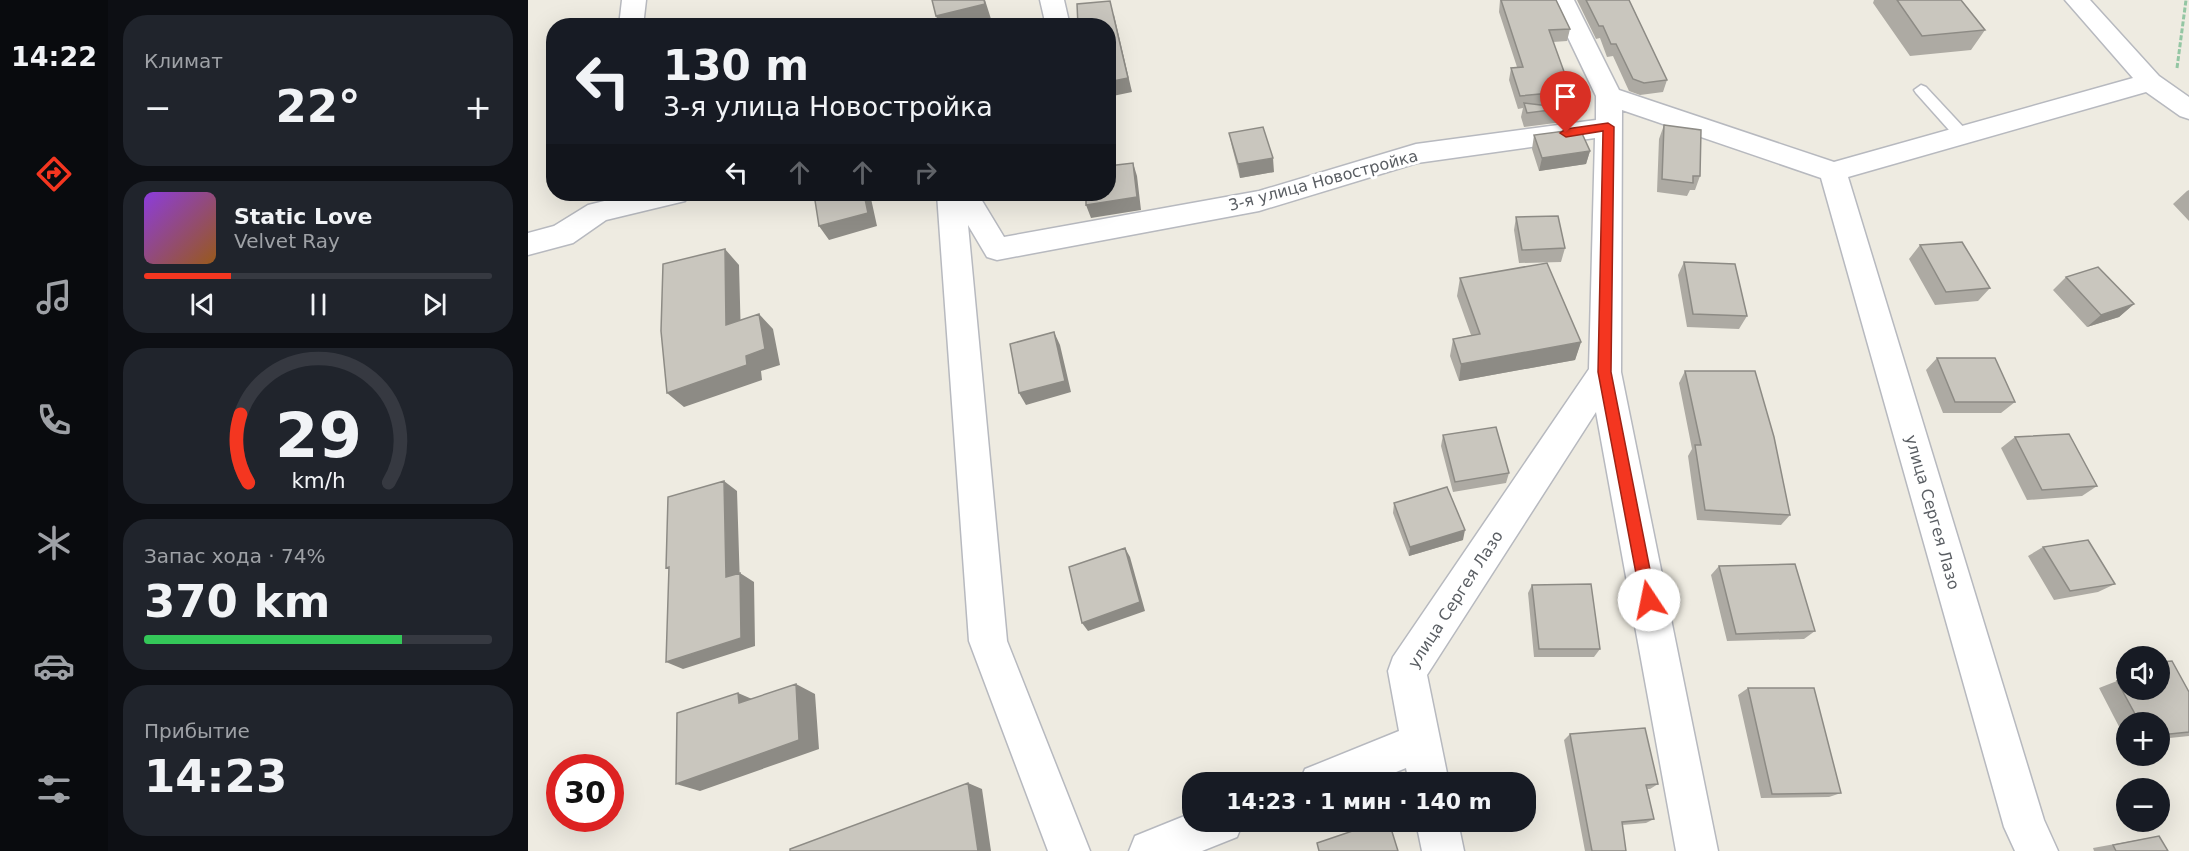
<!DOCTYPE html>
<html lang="ru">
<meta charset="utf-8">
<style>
:root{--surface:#171b24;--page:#20242c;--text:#f1f3f6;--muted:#9ea1a6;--line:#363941;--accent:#f43620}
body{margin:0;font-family:"DejaVu Sans",sans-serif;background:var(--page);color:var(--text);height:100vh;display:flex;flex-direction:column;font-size:22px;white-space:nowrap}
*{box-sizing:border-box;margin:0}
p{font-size:20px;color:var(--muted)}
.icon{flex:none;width:33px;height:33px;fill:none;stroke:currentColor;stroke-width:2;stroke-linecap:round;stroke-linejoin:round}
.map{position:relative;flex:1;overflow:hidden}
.drawer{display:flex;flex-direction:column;gap:15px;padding:15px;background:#0d0f14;width:420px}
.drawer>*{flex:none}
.banner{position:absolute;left:18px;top:18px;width:570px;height:183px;border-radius:24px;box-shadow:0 6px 24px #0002;background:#171b24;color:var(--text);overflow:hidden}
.fabs{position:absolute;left:1588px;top:646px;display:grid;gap:12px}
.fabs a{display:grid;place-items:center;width:54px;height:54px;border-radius:50%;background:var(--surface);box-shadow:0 6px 24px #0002;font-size:30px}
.speed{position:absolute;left:18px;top:754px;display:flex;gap:12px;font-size:30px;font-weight:700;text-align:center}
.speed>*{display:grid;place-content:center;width:78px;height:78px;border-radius:50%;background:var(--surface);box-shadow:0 6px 24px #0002;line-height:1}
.speed .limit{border:9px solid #d22;background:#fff;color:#111}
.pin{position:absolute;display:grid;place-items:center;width:51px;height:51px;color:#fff;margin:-62px -26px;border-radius:50% 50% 50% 0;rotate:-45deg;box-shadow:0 0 6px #0007}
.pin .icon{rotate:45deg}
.me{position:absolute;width:66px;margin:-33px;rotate:349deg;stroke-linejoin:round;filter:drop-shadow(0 0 4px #0008)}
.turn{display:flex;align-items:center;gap:21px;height:126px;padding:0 18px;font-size:27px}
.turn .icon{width:78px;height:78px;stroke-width:2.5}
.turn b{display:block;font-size:42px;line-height:51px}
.lanes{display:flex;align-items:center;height:57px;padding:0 18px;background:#0003;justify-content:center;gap:30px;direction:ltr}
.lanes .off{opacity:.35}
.big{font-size:45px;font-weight:800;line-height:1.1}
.drawer .card{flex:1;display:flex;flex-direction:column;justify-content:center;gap:9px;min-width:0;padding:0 21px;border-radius:24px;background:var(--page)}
.drawer .dial{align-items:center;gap:0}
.dial svg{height:156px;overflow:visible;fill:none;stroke:var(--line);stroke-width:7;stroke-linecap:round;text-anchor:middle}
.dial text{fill:var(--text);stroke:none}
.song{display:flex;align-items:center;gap:18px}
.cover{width:72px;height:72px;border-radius:9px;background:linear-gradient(135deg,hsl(270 70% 55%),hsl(30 70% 35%))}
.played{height:6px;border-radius:3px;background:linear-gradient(90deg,var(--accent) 25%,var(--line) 25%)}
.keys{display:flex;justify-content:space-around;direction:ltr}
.heat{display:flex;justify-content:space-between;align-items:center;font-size:33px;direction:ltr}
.charge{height:9px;border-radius:4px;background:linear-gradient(90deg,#34c759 74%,var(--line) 0)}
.trip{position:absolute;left:654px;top:772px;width:354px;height:60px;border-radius:24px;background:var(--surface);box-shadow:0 6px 24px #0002;font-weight:800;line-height:60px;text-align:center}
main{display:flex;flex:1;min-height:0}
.dock{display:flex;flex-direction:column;width:108px;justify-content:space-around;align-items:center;background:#090b0e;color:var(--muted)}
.dock .icon{width:42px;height:42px}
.dock .on{color:var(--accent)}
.dock b{font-size:27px;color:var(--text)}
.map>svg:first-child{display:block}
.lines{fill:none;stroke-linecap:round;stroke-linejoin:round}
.service-casing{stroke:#b7b9bf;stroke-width:3}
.minor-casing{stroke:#b7b9bf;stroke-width:3}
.path{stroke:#93c6a3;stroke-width:3;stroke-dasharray:5 2;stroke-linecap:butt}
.service{fill:#fff;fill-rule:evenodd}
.minor{fill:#fff;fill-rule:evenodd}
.wall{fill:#adaaa3}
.shaded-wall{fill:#8d8b85}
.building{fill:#c9c6be;stroke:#8d8b85;stroke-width:1.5}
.route{fill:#f43620;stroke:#9f2315;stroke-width:1.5}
.labels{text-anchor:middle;stroke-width:6;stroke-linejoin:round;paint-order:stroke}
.street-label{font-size:16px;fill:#5a5e63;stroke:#fff}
</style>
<main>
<nav class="dock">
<b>14:22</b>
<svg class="icon on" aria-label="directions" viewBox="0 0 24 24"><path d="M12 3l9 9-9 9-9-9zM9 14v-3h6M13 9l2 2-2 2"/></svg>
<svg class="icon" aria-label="music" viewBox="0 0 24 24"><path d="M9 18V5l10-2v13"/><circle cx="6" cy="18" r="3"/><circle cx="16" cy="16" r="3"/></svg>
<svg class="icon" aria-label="phone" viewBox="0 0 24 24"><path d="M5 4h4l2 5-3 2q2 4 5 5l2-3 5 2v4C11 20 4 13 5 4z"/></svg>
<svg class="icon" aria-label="climate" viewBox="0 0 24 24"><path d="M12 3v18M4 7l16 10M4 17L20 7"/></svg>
<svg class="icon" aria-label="car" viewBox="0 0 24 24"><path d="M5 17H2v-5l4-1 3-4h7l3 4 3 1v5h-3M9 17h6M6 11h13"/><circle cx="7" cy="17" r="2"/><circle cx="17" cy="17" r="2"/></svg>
<svg class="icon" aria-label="filters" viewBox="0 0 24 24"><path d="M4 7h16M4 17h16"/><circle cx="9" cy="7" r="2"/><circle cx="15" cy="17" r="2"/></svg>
</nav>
<section class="drawer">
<div class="card"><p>Климат</p>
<div class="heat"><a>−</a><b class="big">22°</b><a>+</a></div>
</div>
<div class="card">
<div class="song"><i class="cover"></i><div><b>Static Love</b><p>Velvet Ray</p></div></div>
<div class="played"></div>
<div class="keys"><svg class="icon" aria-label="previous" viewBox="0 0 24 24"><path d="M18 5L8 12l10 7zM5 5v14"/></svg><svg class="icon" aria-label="pause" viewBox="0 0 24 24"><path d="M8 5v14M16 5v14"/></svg><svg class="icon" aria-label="next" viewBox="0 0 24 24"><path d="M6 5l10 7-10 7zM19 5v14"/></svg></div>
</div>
<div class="card dial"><svg viewBox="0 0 100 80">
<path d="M14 69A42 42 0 1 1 86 69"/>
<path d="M14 69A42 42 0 0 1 10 34" stroke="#f43620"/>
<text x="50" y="56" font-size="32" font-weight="700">29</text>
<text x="50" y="72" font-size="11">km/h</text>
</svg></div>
<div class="card"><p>Запас хода · 74%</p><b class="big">370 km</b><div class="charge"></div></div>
<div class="card"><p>Прибытие</p><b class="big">14:23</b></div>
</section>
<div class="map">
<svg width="1661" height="851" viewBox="0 0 1661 851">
<rect width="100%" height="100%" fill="#eeebe1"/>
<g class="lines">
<g class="service-casing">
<path id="service" d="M 1393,85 L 1398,87 L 1439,131 L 1441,135 L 1439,139 L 1429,139 L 1388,93 L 1386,90 Z"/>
</g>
<g class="minor-casing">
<path id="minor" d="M 94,0 L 118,0 L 115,26 L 91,26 Z
M 512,0 L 536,0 L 542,26 L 518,26 Z
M 1022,0 L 1046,0 L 1091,90 L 1306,162 L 1605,78 L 1537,0 L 1562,0 L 1631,76 L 1661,97 L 1661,119 L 1652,116 L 1618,92 L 1320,177 L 1516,820 L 1530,851 L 1487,851 L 1476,827 L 1293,178 L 1094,110 L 1093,372 L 1190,851 L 1148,851 L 1068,412 L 899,675 L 921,783 L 881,783 L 878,768 L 841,783 L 771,783 L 777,769 L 871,731 L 860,671 L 865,657 L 1061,369 L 1067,138 L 889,163 L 731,211 L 469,260 L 459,257 L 440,225 L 479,641 L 562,851 L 520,851 L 441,641 L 409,194 L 450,194 L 476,237 L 731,191 L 888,144 L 1068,120 L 1068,96 Z
M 105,194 L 161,194 L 157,201 L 78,220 L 45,243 L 0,255 L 0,233 L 26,226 L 60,205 Z
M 664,813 L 664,822 L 715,822 L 709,837 L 674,851 L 601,851 L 607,836 Z
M 888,822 L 930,822 L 936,851 L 894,851 Z"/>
</g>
<path class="path" d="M 1649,68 L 1658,0"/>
<use href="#service" class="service"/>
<use href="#minor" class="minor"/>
</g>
<path class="wall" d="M 972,0 L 1028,0 L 1042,29 L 1039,41 L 1025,42 L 1043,91 L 1040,103 L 1017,106 L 1038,108 L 1035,122 L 996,127 L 993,117 L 995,108 L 990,109 L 981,80 L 983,68 L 989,67 L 971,12 Z
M 1049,0 L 1101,0 L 1139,80 L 1135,92 L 1112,95 L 1101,91 L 1085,56 L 1079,57 L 1072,38 L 1068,39 Z
M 1346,0 L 1433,0 L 1457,30 L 1443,50 L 1382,56 L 1345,3 Z
M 1136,125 L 1172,176 L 1167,190 L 1162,190 L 1159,196 L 1129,192 L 1131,139 Z
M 701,133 L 746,172 L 712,178 L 704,147 Z
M 1006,135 L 1062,151 L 1058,164 L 1011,171 L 1004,149 Z
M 1661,190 L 1661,221 L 1645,204 L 1659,191 Z
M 988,217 L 1037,248 L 1033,262 L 991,263 L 986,230 Z
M 1392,245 L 1462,288 L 1450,301 L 1407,305 L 1381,259 Z
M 1156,262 L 1219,316 L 1211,329 L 1159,327 L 1150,275 Z
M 1538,277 L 1606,304 L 1591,317 L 1559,327 L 1525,290 Z
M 932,278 L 1053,342 L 1047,360 L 931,381 L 922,356 L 925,339 L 943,335 L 929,296 Z
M 1409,358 L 1487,402 L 1473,413 L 1415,413 L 1398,370 Z
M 1157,371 L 1262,515 L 1253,525 L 1169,520 L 1160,456 L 1164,449 L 1151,383 Z
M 915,435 L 981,473 L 978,483 L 925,492 L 913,446 Z
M 1487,437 L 1569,486 L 1554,496 L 1499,500 L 1473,448 Z
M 866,503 L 935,540 L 881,556 L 865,513 Z
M 1515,547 L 1587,584 L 1570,592 L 1526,600 L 1500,556 Z
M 1191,566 L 1287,631 L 1276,639 L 1199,641 L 1183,575 Z
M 1004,585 L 1072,649 L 1066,657 L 1006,657 L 1000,593 Z
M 1599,668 L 1599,690 L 1661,692 L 1661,736 L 1632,739 L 1632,723 L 1599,723 L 1599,742 L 1571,688 L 1589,681 L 1593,680 L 1588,672 Z
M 1220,688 L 1313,793 L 1301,797 L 1233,798 L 1210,695 Z
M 1042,734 L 1130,784 L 1122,789 L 1119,789 L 1126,819 L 1118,823 L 1094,825 L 1098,851 L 1057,851 L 1036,740 Z
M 1631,836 L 1640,851 L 1566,851 L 1565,848 Z"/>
<path class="shaded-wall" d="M 457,0 L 463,19 L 434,26 L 412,26 L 408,16 Z
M 586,15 L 604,92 L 580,97 L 580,82 Z
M 1062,151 L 1058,164 L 1011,171 L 1014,158 Z
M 745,158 L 746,172 L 712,178 L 710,164 Z
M 605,163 L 609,176 L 613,210 L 563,218 L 558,205 Z
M 336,194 L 342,194 L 349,226 L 301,240 L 291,226 Z
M 197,249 L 211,265 L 213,340 L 198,325 Z
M 1606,304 L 1591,317 L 1559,327 L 1573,315 Z
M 231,314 L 245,329 L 252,365 L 233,371 L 234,380 L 156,407 L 139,393 L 218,356 Z
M 526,332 L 532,345 L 543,392 L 498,405 L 491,393 Z
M 1053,342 L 1047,360 L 931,381 L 933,364 Z
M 196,481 L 209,491 L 212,586 L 198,577 Z
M 937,530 L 935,540 L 881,556 L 882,547 Z
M 597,548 L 602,557 L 617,611 L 560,631 L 554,623 Z
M 212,573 L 226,582 L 227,646 L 155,669 L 138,662 Z
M 268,684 L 287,694 L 291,749 L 172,791 L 148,784 Z
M 210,693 L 231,702 L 211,703 Z
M 440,783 L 454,789 L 463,851 L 450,851 Z"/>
<path class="building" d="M 404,0 L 456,0 L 457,4 L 408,16 Z
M 973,0 L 1028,0 L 1042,29 L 1021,30 L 1043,91 L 992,96 L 983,68 L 995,67 Z
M 1058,0 L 1101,0 L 1139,80 L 1116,83 L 1105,79 L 1088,44 L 1083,44 L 1075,26 L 1071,26 Z
M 1369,0 L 1433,0 L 1457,30 L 1394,36 Z
M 582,1 L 600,78 L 580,82 L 580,26 L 550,26 L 549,4 Z
M 996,103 L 1038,108 L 999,113 Z
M 1136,125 L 1173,130 L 1172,176 L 1165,176 L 1165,183 L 1134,179 Z
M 735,127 L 745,158 L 710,164 L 701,133 Z
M 1052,129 L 1062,151 L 1014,158 L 1006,135 Z
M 605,163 L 609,197 L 558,205 L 558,194 L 580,194 L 580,166 Z
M 286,194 L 336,194 L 340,213 L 291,226 Z
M 1030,216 L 1037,248 L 994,250 L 988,217 Z
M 1434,242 L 1462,288 L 1418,292 L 1392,245 Z
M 197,249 L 198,325 L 231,314 L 237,349 L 218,356 L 219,365 L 139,393 L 133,331 L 135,264 Z
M 1156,262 L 1207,264 L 1219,316 L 1165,314 Z
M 1019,263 L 1053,342 L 933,364 L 925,339 L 952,334 L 932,278 Z
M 1570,267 L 1606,304 L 1573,315 L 1538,277 Z
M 526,332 L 537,381 L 491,393 L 482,344 Z
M 1409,358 L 1467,358 L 1487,402 L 1427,402 Z
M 1157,371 L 1227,371 L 1246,437 L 1262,515 L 1177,510 L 1167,445 L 1173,445 Z
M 968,427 L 981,473 L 927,482 L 915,435 Z
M 1541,434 L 1569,486 L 1514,490 L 1487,437 Z
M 196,481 L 198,577 L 212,573 L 213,638 L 138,662 L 141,567 L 138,568 L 140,497 Z
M 919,487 L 937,530 L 882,547 L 866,503 Z
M 1560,540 L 1587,584 L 1542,591 L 1515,547 Z
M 597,548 L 612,602 L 554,623 L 541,567 Z
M 1267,564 L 1287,631 L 1208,634 L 1191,566 Z
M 1063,584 L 1072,649 L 1011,649 L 1004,585 Z
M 1644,661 L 1661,692 L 1661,732 L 1632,735 L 1632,723 L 1612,723 L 1589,681 L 1599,680 L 1599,690 L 1632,690 L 1632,662 Z
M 268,684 L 271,740 L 148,784 L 149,713 L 210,693 L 211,703 Z
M 1220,688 L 1286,688 L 1313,793 L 1244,794 Z
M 1117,728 L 1130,784 L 1118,785 L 1126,819 L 1094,822 L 1098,851 L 1064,851 L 1042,734 Z
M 440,783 L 450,851 L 262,851 L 262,849 Z
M 851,822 L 861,822 L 870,851 L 791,851 L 789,843 Z
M 1631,836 L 1640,851 L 1588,851 L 1585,845 Z"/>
<path class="route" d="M 1080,123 L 1086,127 L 1083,372 L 1128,600 L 1126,605 L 1121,607 L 1115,605 L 1113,600 L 1070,372 L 1075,131 L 1038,137 L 1032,133 L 1038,129 Z"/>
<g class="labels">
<g class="street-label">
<text transform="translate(795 180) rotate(-15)" y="6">3-я улица Новостройка</text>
<text transform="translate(1405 512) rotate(74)" y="6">улица Сергея Лазо</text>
<text transform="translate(927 599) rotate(-57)" y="6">улица Сергея Лазо</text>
</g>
</g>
</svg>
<div class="fabs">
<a><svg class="icon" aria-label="sound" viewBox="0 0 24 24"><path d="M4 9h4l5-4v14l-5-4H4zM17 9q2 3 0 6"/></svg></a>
<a>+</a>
<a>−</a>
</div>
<div class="speed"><div class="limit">30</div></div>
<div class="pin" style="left:1038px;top:133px;background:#d93025"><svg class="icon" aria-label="arrive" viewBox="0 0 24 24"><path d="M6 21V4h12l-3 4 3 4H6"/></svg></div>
<svg class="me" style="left:1121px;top:600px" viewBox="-20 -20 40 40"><circle r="19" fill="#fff"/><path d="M0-13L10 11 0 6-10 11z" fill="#f43620"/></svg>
<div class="trip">14:23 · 1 мин · 140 m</div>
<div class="banner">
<div class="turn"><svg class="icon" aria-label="left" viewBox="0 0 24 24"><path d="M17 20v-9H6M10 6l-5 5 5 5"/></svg><div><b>130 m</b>3-я улица Новостройка</div></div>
<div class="lanes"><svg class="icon" aria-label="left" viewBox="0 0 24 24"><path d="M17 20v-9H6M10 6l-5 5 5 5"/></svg><svg class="icon off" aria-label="ahead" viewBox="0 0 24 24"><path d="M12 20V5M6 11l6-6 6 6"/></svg><svg class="icon off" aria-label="ahead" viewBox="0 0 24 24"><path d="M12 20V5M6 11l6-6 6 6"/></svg><svg class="icon off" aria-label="right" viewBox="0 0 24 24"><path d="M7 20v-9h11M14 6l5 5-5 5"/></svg></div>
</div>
</div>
</main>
